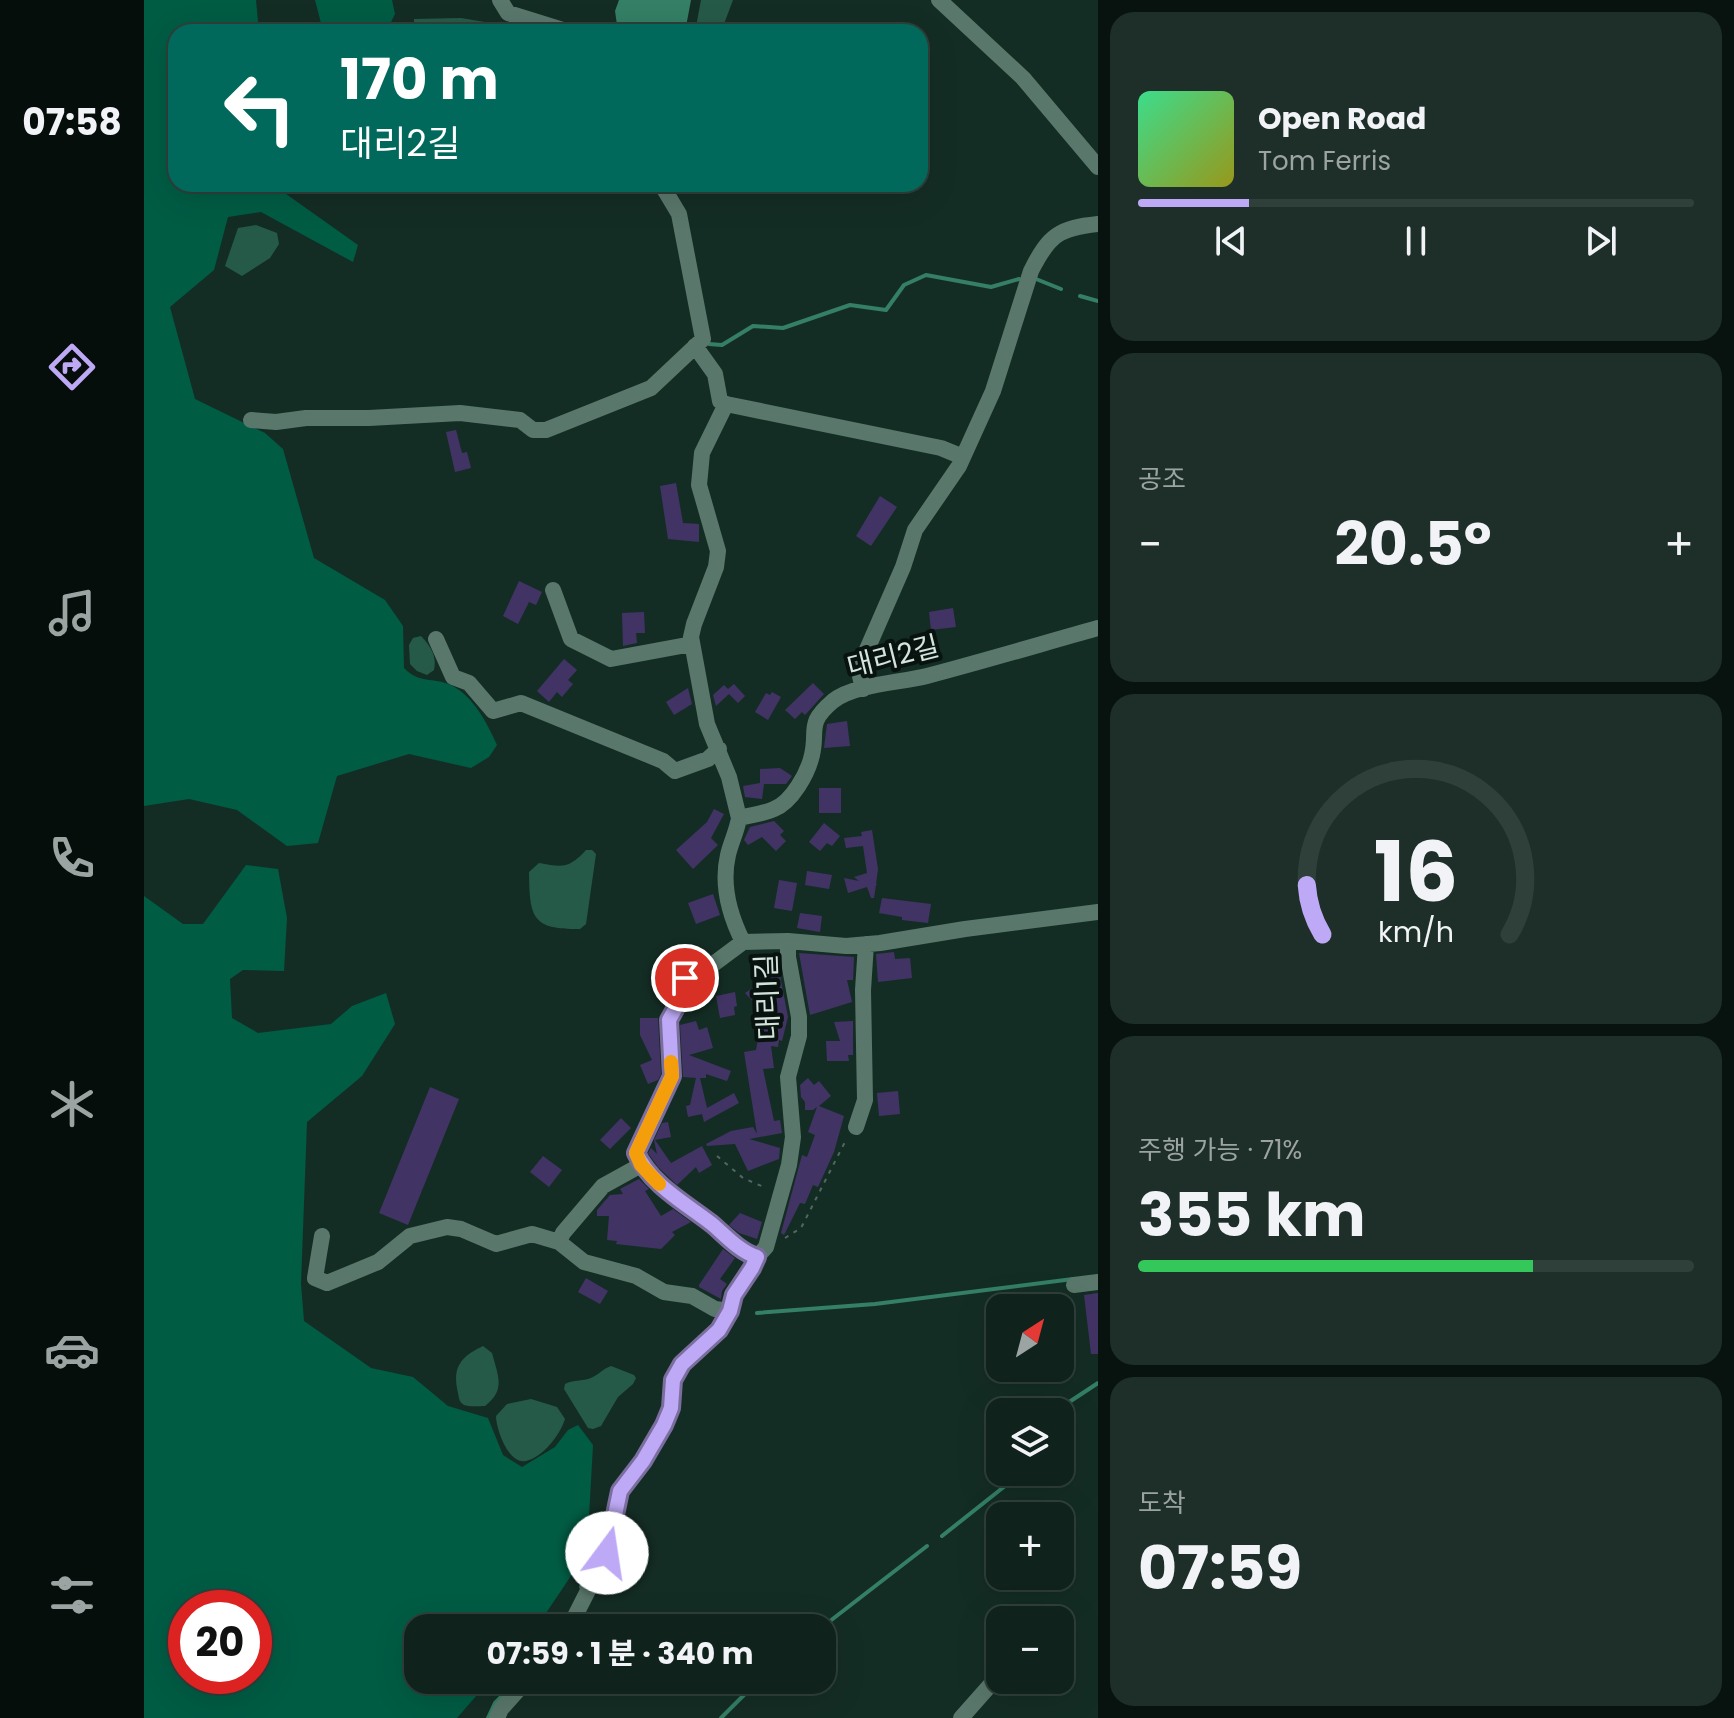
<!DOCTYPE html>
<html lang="ko">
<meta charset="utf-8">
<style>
:root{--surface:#0f221b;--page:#1d2f28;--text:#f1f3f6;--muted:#9ba4a3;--line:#2f3f3a;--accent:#bda9f5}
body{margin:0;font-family:Poppins,"Noto Sans KR",sans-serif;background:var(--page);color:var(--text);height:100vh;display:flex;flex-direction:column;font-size:30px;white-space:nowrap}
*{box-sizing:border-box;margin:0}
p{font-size:26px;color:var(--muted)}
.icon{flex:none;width:44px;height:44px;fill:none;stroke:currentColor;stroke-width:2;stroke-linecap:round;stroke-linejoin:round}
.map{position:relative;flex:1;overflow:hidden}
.sheet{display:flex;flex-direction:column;gap:12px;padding:12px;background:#08130f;width:636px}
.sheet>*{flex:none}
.banner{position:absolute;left:24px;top:24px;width:760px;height:168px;border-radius:24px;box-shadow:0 8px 32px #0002,0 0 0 2px var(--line);background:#00695c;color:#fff;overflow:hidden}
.needle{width:52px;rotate:36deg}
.fabs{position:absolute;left:842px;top:1294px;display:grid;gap:16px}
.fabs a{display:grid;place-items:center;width:88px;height:88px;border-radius:16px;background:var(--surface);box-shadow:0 8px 32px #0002,0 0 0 2px var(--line);font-size:40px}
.speed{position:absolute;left:24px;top:1590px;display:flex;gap:16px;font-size:40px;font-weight:700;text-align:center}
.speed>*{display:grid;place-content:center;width:104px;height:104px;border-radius:50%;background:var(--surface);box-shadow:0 8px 32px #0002,0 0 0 2px var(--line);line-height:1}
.speed .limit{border:12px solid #d22;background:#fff;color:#111}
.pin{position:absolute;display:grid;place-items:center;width:68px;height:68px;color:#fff;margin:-34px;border:4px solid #fff;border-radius:50%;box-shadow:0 2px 8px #0007}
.me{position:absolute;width:88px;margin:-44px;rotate:14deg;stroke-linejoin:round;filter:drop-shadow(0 0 6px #0008)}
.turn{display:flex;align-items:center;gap:28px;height:168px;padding:0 40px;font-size:36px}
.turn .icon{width:104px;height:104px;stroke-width:2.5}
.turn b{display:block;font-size:56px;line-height:68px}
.big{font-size:60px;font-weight:700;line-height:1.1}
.sheet .widget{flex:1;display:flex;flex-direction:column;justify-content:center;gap:12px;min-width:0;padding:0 28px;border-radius:24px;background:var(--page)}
.sheet .dial{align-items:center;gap:0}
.dial svg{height:208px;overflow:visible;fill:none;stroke:var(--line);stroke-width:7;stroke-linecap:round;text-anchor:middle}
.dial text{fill:var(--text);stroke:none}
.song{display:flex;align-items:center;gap:24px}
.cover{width:96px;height:96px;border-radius:12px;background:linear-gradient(135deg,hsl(150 70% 55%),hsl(60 70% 35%))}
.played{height:8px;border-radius:4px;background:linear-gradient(90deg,var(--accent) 20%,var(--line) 20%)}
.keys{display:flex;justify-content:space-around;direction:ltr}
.heat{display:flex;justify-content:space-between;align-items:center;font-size:44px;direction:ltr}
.charge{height:12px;border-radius:6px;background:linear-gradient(90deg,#34c759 71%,var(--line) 0)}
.trip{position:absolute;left:260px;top:1614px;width:432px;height:80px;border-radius:24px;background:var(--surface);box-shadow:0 8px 32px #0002,0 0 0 2px var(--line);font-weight:700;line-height:80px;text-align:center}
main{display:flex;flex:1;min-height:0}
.menu{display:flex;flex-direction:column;width:144px;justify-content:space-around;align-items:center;background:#060e0b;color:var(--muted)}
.menu .icon{width:56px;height:56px}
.menu .current{color:var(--accent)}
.menu b{font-size:36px;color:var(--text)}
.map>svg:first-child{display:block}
.green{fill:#265a48}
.forest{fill:#015c44;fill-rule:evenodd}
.water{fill:#347f65}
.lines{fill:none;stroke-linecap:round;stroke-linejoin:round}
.stream{stroke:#347f65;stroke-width:4}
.building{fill:#423365}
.path{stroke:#52675f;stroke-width:2;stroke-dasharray:4 6;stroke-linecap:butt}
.minor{stroke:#5a776b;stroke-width:16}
.route-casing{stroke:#7b6e9f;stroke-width:20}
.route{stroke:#bda9f5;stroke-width:14}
.slow{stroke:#f59e0b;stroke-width:14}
.labels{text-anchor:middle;stroke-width:8;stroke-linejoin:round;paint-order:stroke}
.street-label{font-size:28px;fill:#d4e3dc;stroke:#08130f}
</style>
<main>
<nav class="menu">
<b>07:58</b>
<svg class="icon current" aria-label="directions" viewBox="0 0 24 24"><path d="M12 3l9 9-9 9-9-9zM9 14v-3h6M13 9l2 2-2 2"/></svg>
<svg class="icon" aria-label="music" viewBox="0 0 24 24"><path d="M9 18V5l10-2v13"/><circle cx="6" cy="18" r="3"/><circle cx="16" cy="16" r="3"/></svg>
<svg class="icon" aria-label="phone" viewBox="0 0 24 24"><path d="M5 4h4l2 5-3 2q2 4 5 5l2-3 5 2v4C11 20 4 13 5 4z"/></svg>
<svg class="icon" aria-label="climate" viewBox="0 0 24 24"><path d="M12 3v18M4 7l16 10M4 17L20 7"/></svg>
<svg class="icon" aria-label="car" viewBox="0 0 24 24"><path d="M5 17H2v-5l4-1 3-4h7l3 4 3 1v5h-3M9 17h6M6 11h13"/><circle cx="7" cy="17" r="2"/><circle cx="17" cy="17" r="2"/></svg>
<svg class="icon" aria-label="filters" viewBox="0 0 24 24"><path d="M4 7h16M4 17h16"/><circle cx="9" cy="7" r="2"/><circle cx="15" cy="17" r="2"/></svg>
</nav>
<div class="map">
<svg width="954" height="1718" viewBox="0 0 954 1718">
<rect width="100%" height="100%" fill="#142d24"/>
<path class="green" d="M 557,0 L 589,0 L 577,32 L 551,32 Z
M 317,18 L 353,24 L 360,32 L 270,32 L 270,19 Z
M 112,225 L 133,233 L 135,244 L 126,258 L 98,276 L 81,266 L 94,228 Z
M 277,636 C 287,647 293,656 290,670 L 283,675 L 273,671 L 266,664 L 265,645 L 269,638 Z
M 442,850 L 448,850 L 452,854 L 442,924 L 436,929 C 386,930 386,915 385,872 L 395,863 C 418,867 425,869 442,850 Z
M 339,1346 L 348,1353 C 354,1376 362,1390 341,1406 C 335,1406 325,1407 320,1405 C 315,1402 315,1398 314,1393 C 308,1368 316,1357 339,1346 Z
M 467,1366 L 490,1375 L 492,1378 L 489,1384 L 474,1397 L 457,1426 L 449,1429 L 444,1428 L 420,1389 L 421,1384 C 430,1379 440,1382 449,1377 C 455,1374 459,1369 467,1366 Z
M 387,1399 L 413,1407 L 421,1419 C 416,1435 399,1457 382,1461 C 364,1465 352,1428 352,1416 L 363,1404 Z"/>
<path class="forest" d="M 0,0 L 112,0 L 114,22 L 98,32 L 32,32 L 32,184 L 128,184 L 214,245 L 209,262 L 117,212 L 84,217 L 70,270 L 26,307 L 51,399 L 121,433 L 139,449 L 170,558 L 241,600 L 259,626 L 260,668 C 275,684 289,677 307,685 C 330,697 343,723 353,745 L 345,757 L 327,768 L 265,754 L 193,776 L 174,843 L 143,846 L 93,810 L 45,799 L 0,806 Z
M 171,0 L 248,0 L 251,14 L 242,32 L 176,32 L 178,27 Z
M 102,865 L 134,869 L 143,918 L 140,971 L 99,970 L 86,979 L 88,1018 L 114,1033 L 187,1024 L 208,1006 L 242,993 L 251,1024 L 218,1076 L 163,1122 L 157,1284 L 160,1321 L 227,1368 L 269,1377 L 304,1406 L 344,1418 L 359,1455 L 378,1467 L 411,1447 L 424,1430 L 434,1425 L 449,1445 L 443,1552 L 392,1628 L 274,1628 L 274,1680 L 346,1680 L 313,1718 L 0,1718 L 0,896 L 39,924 L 59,924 ZM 42,1608 L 110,1608 L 110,1676 L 42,1676 Z"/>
<path class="water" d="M 475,0 L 547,0 L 541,32 L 474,32 L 471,11 Z"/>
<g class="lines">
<path class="stream" d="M 892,279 L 917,289
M 936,296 L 954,301
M 565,344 L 578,345 L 609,326 L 639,328 L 706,305 L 742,310 L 760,285 L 782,275 L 847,287 L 875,279
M 613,1313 L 731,1304 L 929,1279
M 910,1412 L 954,1383
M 798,1536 L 861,1486
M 437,1587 L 458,1540
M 677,1628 L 783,1546
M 344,1718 L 351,1703 L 363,1691
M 577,1718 L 615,1680"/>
</g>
<path class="building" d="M 312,430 L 318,453 L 323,452 L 327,468 L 311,472 L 302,432 Z
M 532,483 L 539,523 L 555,524 L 555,542 L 524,539 L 516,486 Z
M 736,496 L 753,507 L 727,546 L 712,536 Z
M 375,581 L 398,592 L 392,605 L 385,602 L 374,624 L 359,616 Z
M 809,608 L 812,627 L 787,630 L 785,612 Z
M 500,612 L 501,633 L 492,633 L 493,643 L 479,646 L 478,613 Z
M 420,659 L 433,670 L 424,680 L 429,684 L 418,697 L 413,692 L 405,702 L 393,691 Z
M 669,683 L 680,694 L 661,715 L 658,712 L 651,719 L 641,710 Z
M 590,684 L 601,696 L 594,703 L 585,694 L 572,706 L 569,695 L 580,685 L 584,689 Z
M 544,688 L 548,704 L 530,715 L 522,702 Z
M 628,692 L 637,697 L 624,720 L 611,712 L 622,693 L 626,695 Z
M 703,721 L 706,746 L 680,748 L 683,724 Z
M 636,768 L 648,776 L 642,784 L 620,784 L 618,799 L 601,797 L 599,786 L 616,783 L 616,769 Z
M 675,788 L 697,788 L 697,813 L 675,813 Z
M 570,809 L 580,814 L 567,838 L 574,845 L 549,869 L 532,850 L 563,822 Z
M 630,821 L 640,831 L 636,835 L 642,841 L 632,851 L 618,837 L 604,845 L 600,840 L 606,827 Z
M 680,823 L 696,836 L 688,846 L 683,843 L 676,851 L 665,842 Z
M 728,830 L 734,869 L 732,884 L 734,885 L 732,885 L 730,898 L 727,898 L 723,887 L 704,893 L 700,878 L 715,881 L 710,877 L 723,873 L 719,846 L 702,848 L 700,838 L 718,836 L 717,832 Z
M 663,871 L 688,875 L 685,889 L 661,885 Z
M 635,880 L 653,883 L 648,911 L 630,908 Z
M 569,894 L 576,915 L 552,924 L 544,903 Z
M 738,898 L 787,904 L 784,923 L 758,920 L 758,917 L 735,913 Z
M 656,913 L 678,916 L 676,932 L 653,928 Z
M 750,952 L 751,959 L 766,958 L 768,978 L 734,982 L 732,954 Z
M 655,953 L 710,957 L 709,980 L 703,980 L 708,1002 L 666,1015 Z
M 634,965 L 644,1017 L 638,1041 L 635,1040 L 634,1047 L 627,1046 L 630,1068 L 619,1069 L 630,1121 L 636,1120 L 638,1133 L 605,1139 L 636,1148 L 635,1159 L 604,1171 L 591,1144 L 563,1146 L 562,1144 L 587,1131 L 609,1127 L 613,1134 L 600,1052 L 612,1050 L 619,1012 L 601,993 L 612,986 L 614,989 L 614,985 Z
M 591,992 L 593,1006 L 590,1007 L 591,1015 L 576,1018 L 572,996 Z
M 496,1018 L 514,1018 L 517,1074 L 514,1080 L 504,1084 L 496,1065 L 508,1060 L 496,1035 Z
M 552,1021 L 555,1030 L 563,1027 L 569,1048 L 545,1055 L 587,1071 L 583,1081 L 562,1074 L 562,1078 L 556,1078 L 563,1108 L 590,1093 L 595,1103 L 560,1122 L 558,1114 L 544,1117 L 542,1106 L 546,1105 L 552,1078 L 539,1077 L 536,1025 Z
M 709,1021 L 709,1055 L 704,1055 L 705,1061 L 683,1061 L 682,1041 L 696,1041 L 690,1022 Z
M 664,1078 L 670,1085 L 675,1081 L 687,1096 L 675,1106 L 700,1116 L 690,1152 L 674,1187 L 669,1185 L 661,1204 L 656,1203 L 640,1235 L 637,1233 L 658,1155 L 663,1157 L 671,1135 L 664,1132 L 673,1107 L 669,1110 L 661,1110 L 661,1102 L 657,1097 L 656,1085 Z
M 286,1087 L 315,1099 L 264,1225 L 235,1213 Z
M 754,1091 L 756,1114 L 735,1116 L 733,1093 Z
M 477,1118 L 487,1128 L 466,1149 L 456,1140 Z
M 524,1122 L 527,1137 L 511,1140 L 527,1163 L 558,1146 L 568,1165 L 555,1173 L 552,1167 L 533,1185 L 514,1167 L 504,1153 L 507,1148 L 513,1154 L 510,1140 L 518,1123 Z
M 399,1156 L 418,1170 L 405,1187 L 386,1172 Z
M 495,1179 L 505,1189 L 501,1191 L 517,1216 L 529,1209 L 547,1222 L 528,1232 L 531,1235 L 517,1249 L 472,1244 L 473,1241 L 463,1240 L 465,1216 L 453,1216 L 453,1210 L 466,1195 L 479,1194 L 476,1189 Z
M 596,1213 L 618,1222 L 613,1239 L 595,1233 L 585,1225 Z
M 579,1249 L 591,1258 L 576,1279 L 583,1284 L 578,1291 L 577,1299 L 555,1287 L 555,1285 Z
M 442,1278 L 464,1291 L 456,1304 L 434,1292 Z
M 954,1293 L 954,1354 L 947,1354 L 940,1295 Z"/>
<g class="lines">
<path class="path" d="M 573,1156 L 599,1178 L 622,1188
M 641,1238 L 657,1228 L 702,1140"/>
<path class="minor" d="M 356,0 L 364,13 L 425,32
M 795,0 L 879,78 L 954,167
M 551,346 L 571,374 L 576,401 L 582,404 L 797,448 L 819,457
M 582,404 L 558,453 L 555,485 L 574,551 L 572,567 L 550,624 L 547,637 L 563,724 L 585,777 L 595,818
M 107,420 L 132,422 L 162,418 L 225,418 L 316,413 L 376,420 L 389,430 L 402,430 L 507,388 L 559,339 L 535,214 L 517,184
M 409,590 L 427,639 L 467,659 L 548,644
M 292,639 L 309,677 L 325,683 L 349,711 L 377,703 L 519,761 L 531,771 L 564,759 L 575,749
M 719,689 L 715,672 L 718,661 L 759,567 L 771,530 L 815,466 L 849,391 L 887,271 C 905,235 915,228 954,224
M 599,942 L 644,941
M 712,1127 L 721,1100 L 719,990 L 722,944
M 178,1236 L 171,1278 L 183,1283 L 234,1262 L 266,1236 L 303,1227 L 317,1229 L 352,1244 L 388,1234 L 415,1242 L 440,1262 L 492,1276 L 520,1292 L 548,1296 L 571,1309 L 586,1311
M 415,1242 L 419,1233 L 459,1186 L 497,1165
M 613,1257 C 595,1251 582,1236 568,1224 C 541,1203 506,1185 492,1153 L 528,1076 L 525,1020 L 535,1002 L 541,978 L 560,971 L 599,942 C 585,914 577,885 584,855 C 587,842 593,831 595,818 C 606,815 619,814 630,809 C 648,802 664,773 668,755 C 674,729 662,724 689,701 C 710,684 756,683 783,676 C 840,661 897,644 954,628
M 930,1285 L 954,1282
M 425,1628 L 463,1553 L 476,1491 L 499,1461 L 520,1425 L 527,1408 L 529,1380 L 538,1364 L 575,1330 L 586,1311 L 590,1295 L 608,1268 L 613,1257 L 622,1247 L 645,1165 L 649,1137 L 644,1077 L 655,1036 L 655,1017 L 644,957 L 644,941 L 702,946 L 736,943 L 821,929 L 954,912
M 353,1718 L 357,1709 L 383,1680
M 817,1718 L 856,1674"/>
</g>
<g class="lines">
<g class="route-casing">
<path id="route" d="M 463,1553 L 476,1491 L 499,1461 L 520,1425 L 527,1408 L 529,1380 L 538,1364 L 575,1330 L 586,1311 L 590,1295 L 608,1268 L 613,1257 C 595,1251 582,1236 568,1224 C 541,1203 507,1185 492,1153 L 528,1076 L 525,1020 L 535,1002 L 541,978"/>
</g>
<use href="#route" class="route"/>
<path class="slow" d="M 515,1184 L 497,1165 L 492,1153 L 528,1076 L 527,1062"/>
</g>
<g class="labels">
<g class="street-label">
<text transform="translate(749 656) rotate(-14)" y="10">대리2길</text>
<text transform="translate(623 997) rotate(-92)" y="10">대리1길</text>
</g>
</g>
</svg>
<div class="fabs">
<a><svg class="needle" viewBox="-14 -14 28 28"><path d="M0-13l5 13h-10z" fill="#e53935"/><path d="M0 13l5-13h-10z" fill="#9ba4a3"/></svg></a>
<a><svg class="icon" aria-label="layers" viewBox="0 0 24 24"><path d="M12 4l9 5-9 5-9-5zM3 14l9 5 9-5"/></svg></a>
<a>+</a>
<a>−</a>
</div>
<div class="speed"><div class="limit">20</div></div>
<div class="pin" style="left:541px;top:978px;background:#d93025"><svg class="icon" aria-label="arrive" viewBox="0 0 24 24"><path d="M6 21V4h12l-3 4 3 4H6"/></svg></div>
<svg class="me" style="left:463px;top:1553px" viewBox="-20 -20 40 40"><circle r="19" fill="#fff"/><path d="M0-13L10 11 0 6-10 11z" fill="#bda9f5"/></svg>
<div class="trip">07:59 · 1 분 · 340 m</div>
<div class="banner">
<div class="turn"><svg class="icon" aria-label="left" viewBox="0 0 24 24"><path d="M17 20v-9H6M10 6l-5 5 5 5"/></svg><div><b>170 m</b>대리2길</div></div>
</div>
</div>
<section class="sheet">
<div class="widget">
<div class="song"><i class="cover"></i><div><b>Open Road</b><p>Tom Ferris</p></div></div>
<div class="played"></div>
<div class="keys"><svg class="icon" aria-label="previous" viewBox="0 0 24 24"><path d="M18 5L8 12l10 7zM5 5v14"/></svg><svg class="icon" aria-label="pause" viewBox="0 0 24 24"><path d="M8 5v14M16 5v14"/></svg><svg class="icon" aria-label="next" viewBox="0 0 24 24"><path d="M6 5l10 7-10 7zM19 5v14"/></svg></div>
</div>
<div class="widget"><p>공조</p>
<div class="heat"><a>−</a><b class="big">20.5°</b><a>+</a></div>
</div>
<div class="widget dial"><svg viewBox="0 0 100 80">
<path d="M14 69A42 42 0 1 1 86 69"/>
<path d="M14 69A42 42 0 0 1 8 50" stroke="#bda9f5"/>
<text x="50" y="56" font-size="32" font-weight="700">16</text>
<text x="50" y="72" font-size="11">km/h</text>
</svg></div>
<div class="widget"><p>주행 가능 · 71%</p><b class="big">355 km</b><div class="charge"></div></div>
<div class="widget"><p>도착</p><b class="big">07:59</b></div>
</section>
</main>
